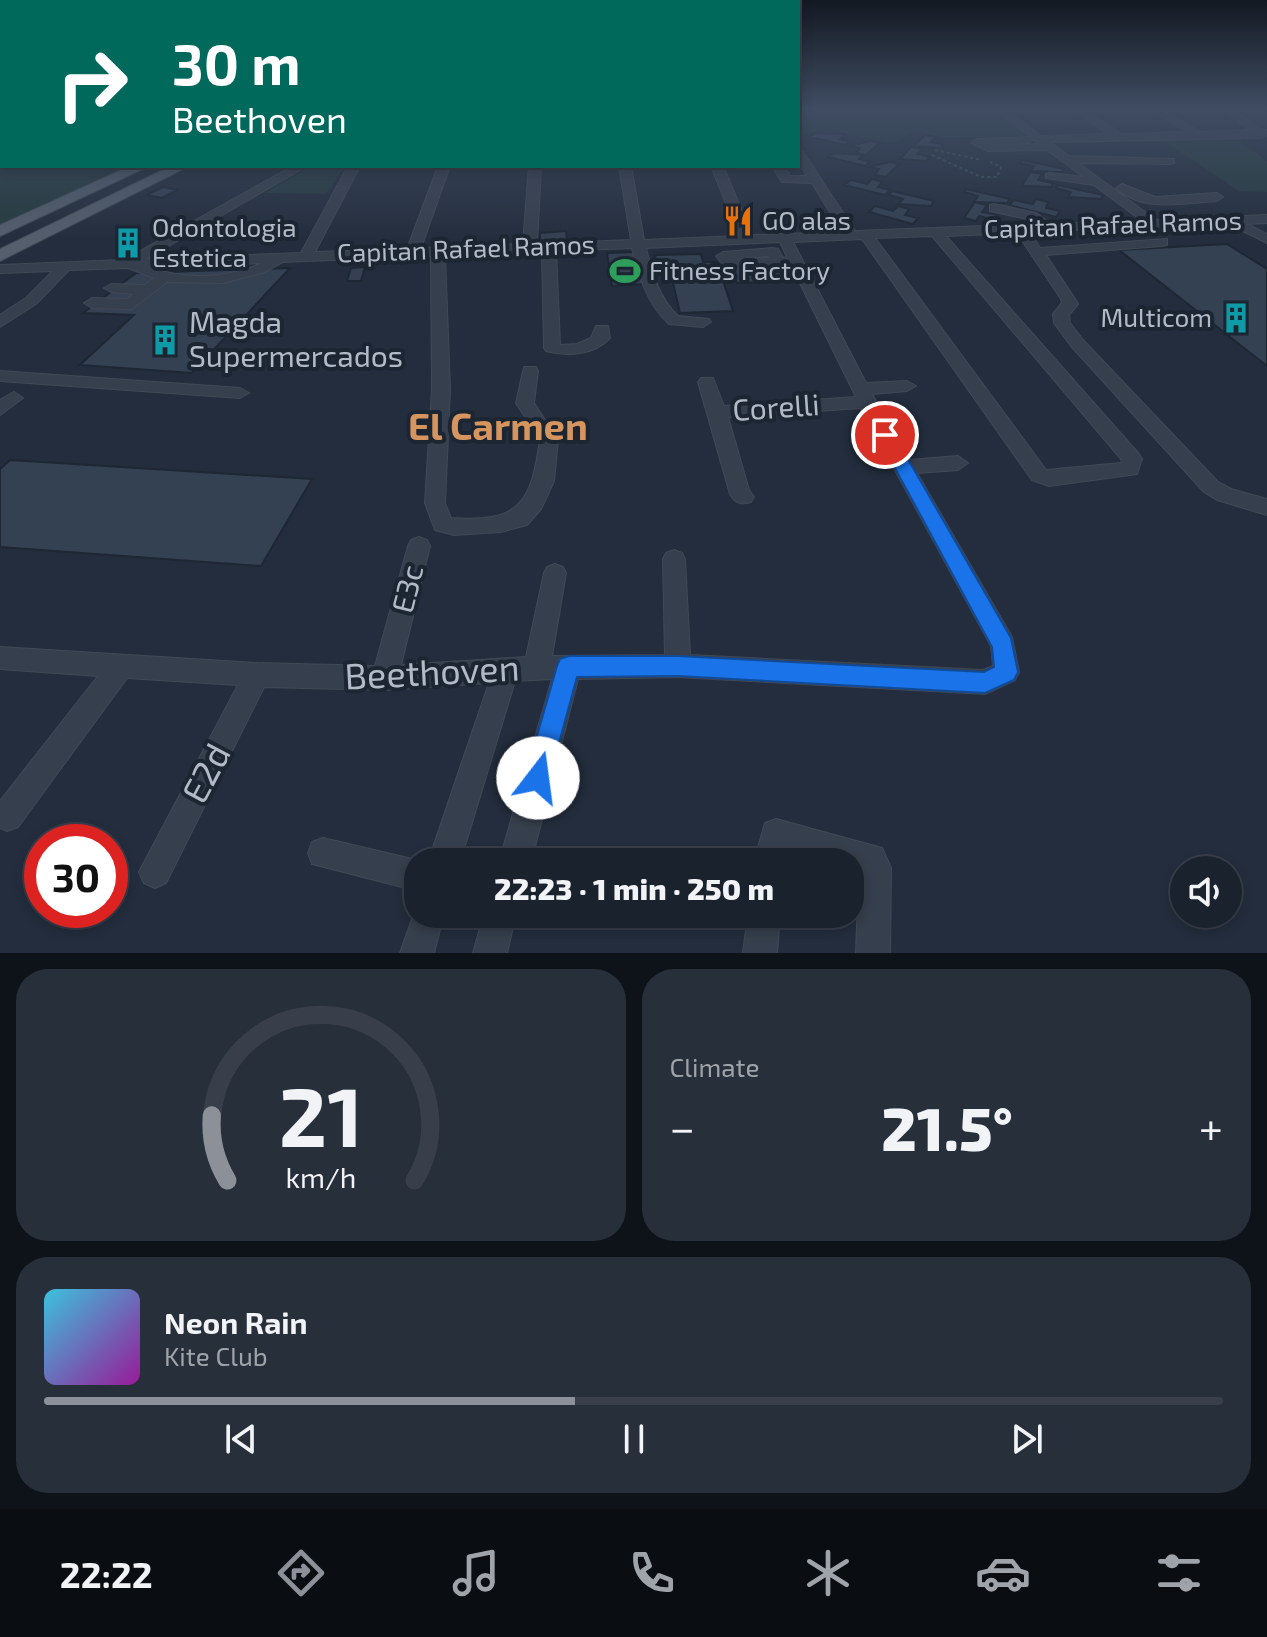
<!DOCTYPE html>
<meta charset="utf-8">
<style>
:root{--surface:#1a222e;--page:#272f3a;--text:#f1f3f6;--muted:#9fa4aa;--line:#383f4a;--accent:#8c9099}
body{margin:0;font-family:"Exo 2",sans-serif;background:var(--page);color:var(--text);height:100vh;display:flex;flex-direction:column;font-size:30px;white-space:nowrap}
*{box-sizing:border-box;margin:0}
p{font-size:26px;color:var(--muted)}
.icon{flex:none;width:44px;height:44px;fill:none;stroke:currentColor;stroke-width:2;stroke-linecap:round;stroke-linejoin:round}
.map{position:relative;height:953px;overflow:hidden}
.drawer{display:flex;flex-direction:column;gap:16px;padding:16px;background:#0e1319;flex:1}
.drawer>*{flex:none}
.top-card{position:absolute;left:0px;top:0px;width:800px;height:168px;box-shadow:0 4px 12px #0003,0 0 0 2px var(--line);background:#00695c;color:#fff;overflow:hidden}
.tools{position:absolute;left:1170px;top:856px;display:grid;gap:16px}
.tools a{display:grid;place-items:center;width:72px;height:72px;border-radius:50%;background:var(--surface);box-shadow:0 4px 12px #0003,0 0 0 2px var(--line);font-size:40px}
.speed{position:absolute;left:24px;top:824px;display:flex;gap:16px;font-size:40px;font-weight:700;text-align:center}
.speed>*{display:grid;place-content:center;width:104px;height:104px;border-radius:50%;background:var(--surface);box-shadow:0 4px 12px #0003,0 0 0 2px var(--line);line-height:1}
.speed .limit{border:12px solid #d22;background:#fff;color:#111}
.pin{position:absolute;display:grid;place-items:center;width:68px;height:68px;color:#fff;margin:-34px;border:4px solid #fff;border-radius:50%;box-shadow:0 2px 8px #0007}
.me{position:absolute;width:88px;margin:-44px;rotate:15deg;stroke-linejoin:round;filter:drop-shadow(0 0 6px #0008)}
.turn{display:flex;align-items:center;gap:28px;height:168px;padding:0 40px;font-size:36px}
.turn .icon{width:104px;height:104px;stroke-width:2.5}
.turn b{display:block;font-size:56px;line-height:68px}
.big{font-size:60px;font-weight:800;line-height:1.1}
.drawer .widget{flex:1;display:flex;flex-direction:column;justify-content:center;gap:12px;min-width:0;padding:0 28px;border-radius:32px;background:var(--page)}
.drawer .dial{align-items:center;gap:0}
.dial svg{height:208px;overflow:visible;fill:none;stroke:var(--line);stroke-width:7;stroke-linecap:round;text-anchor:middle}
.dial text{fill:var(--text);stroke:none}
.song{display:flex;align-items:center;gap:24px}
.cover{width:96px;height:96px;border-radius:12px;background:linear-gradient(135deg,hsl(190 70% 55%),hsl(300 70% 35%))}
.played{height:8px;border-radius:4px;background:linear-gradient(90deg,var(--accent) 45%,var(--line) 45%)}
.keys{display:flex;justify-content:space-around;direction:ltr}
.heat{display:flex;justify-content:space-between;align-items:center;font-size:44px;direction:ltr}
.drawer .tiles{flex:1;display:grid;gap:16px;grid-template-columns:1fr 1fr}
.widget:last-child{grid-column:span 2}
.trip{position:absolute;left:404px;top:848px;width:460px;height:80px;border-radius:32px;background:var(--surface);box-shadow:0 4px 12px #0003,0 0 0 2px var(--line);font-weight:800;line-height:80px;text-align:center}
.dock{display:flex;height:128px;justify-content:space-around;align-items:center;background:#0a0e12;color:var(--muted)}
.dock .icon{width:56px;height:56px}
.dock .on{color:var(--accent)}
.dock b{font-size:36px;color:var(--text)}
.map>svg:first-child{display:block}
.green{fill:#253b3e}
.building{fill:#344153;stroke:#1e2734;stroke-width:2}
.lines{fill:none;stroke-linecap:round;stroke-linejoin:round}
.minor-casing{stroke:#404956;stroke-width:2}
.major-casing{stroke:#404956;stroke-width:2}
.path{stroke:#3d5456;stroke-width:2;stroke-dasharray:3 3;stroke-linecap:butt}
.minor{fill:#363f4d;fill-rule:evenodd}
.major{fill:#545e6d;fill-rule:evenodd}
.route{fill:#1a73e8;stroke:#114b97;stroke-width:2}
.labels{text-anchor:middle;stroke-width:8;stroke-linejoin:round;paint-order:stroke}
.far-poi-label{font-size:26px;fill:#b2bac8;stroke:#1c2532;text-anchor:start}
.far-street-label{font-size:26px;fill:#b2bac8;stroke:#1c2532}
.poi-label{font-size:30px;fill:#b2bac8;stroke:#1c2532;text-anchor:start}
.street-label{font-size:30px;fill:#b2bac8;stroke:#1c2532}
.near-street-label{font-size:36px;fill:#b2bac8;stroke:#1c2532}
.district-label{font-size:38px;font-weight:bold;fill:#d6945f;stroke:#1c2532}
</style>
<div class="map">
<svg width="1267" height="953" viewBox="0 0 1267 953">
<rect width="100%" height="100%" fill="#232d3d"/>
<path class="green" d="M 0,108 L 2,166 L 129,166 L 0,225 Z
M 798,108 L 989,108 L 1025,136 L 944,138 L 913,130 L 894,144 L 823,129 L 798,137 Z
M 1164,141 L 1239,141 L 1267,161 L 1267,192 L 1239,191 Z
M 311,166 L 345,166 L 326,194 L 265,193 Z"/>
<path class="building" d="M 816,133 L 844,134 L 840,139 L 850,141 L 845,145 L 810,137 Z
M 925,135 L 935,137 L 931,142 L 943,144 L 940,148 L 914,146 Z
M 870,141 L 879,143 L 866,155 L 856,153 L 860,148 L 849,146 Z
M 911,147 L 922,149 L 917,154 L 930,157 L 926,161 L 900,159 Z
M 834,153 L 863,155 L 859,159 L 870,162 L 865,166 L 828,157 Z
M 1022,160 L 1064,169 L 1062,172 L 1031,171 L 1034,166 L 1020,163 Z
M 890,162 L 899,164 L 886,177 L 875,175 L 879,169 L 868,167 Z
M 1030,172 L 1042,174 L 1038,180 L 1053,183 L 1051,187 L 1022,186 Z
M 872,179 L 882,182 L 878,187 L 890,190 L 885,195 L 844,185 L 851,180 L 867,184 Z
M 1057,185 L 1103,195 L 1101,199 L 1068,197 L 1071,192 L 1056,188 Z
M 163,187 L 177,190 L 162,198 L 147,195 Z
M 966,189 L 1010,199 L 1007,203 L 974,202 L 978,196 L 964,192 Z
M 892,191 L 934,201 L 931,206 L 898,204 L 903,199 L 889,195 Z
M 1036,199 L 1048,202 L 1046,208 L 1060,211 L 1056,217 L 1009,205 L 1014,200 L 1033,204 Z
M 975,202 L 987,205 L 982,212 L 998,215 L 994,220 L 979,216 L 976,221 L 964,218 Z
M 875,206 L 893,211 L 898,206 L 909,209 L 905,215 L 918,218 L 913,224 L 869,212 Z
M 566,231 L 567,241 L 540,242 L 540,233 Z
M 1227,244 L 1267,269 L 1267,366 L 1119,250 Z
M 773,251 L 787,281 L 737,283 L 726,253 Z
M 636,252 L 643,284 L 612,286 L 607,253 Z
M 701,254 L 703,262 L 717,262 L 733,311 L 680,313 L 670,270 L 658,270 L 655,255 Z
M 365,267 L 361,281 L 347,281 L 351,268 Z
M 290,268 L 192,373 L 80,365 L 134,315 L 83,313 L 136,273 Z
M 10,460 L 312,479 L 261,566 L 0,547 L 0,469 Z"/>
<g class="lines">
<g class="minor-casing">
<path id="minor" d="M 992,108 L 1003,108 L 1041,136 L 1108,134 L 1070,108 L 1081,108 L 1122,134 L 1188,132 L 1147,108 L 1158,108 L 1201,132 L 1249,130 L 1222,108 L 1233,108 L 1261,130 L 1267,130 L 1267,136 L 1261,138 L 1050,142 L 1069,156 L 1174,159 L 1174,163 L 1170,164 L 1078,163 L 1156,220 L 1267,215 L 1267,223 L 1247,224 L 1267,234 L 1267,243 L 1229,224 L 1030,232 L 1040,248 L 1167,239 L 1167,245 L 1162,246 L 1046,255 L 1075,299 L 1078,304 L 1069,315 L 1070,323 L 1083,340 L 1218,482 L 1231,489 L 1267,499 L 1267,515 L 1217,500 L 1204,492 L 1071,346 L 1054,323 L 1053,314 L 1062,303 L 1061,299 L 1017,233 L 946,236 L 1139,454 L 1142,459 L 1137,474 L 1049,486 L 1032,480 L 862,239 L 793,242 L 866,383 L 907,381 L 916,386 L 907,391 L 872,394 L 909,460 L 958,456 L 968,463 L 958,470 L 917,473 L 1012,637 L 1019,672 L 1015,680 L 985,694 L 678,677 L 578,679 L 531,862 L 499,862 L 552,679 L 515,681 L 460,862 L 428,862 L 489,683 L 385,690 L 264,687 L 166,883 L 155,888 L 144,883 L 139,872 L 238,685 L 127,678 L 18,827 L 7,831 L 0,828 L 0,801 L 98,676 L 0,669 L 0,647 L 257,663 L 375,666 L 408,546 L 411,540 L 419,537 L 427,540 L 430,546 L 401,665 L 526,657 L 544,573 L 547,567 L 555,564 L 563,567 L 566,573 L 552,656 L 665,655 L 663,559 L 666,553 L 674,550 L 682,553 L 685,559 L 690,655 L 983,670 L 993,666 L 991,646 L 861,408 L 728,417 L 749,490 L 754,497 L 751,502 C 741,505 735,503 730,494 L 698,382 L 701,378 L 713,378 L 724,406 L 856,397 L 791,265 L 730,269 L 725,268 L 716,256 L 723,252 L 773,248 L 778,249 L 783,258 L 787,257 L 780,242 L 646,248 C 652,273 659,298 678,316 L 709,319 L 711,322 L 703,327 L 669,324 C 647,303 639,277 632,248 L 556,251 L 560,345 L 577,344 L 591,338 L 596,326 L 608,326 L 610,338 C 594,355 568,357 546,351 L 544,348 L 542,252 L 445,256 L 450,389 L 445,503 L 451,518 C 520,523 531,503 540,440 L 516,403 L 524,367 L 536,367 L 538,371 L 534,403 L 558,440 L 554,481 L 541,509 L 527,525 L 500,532 L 454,535 L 435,530 L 425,503 L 432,389 L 431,256 L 283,262 L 265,272 L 223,283 L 167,282 L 131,309 L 92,308 L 84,303 L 92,298 L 127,299 L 134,294 L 111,292 L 104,288 L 111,284 L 145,285 L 154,278 L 128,268 L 69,270 L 36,304 L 0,327 L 0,315 L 26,298 L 53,271 L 0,273 L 0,265 L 124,260 L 293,166 L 307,166 L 146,259 L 301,253 L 348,166 L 360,166 L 315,252 L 407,249 L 438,166 L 450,166 L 421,248 L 523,244 L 529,166 L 541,166 L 537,244 L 631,240 L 619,166 L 631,166 L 644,240 L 739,236 L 711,166 L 723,166 L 752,235 L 842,232 L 812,183 L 782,182 L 772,166 L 784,166 L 790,176 L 807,176 L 798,161 L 798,149 L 803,152 L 855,231 L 1036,224 L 1028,219 L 990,211 L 990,205 L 994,204 L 1036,213 L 1051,224 L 1141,220 L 1094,185 L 1046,178 L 1046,174 L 1050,173 L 1084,177 L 1047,150 L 988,151 L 973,144 L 972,142 L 977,139 L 1030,137 ZM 1033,139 L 1039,144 L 990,145 L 1028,143 ZM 932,236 L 1122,460 L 1121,463 L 1046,470 L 875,238 ZM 768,256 L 769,258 L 733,259 ZM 262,263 C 227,279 184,280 149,267 Z
M 1122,184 L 1155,197 L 1217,193 L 1223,197 L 1217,201 C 1184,203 1143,213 1116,188 Z
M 0,371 L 240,388 L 249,393 L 240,398 L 0,381 Z
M 14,392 L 23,398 L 0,415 L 0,400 Z
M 776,819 L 882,848 L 891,868 L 890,953 L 856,953 L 859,871 L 850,869 L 850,862 L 824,862 L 787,852 L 786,862 L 754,862 L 765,823 Z
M 323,838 L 425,862 L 418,862 L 418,891 L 312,864 L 308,853 L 312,842 Z
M 418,902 L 418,914 L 444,914 L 434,953 L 400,953 Z
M 484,914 L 516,914 L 507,953 L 473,953 Z
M 748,914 L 780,914 L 777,953 L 743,953 Z"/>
</g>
<g class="major-casing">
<path id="major" d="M 130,166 L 149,166 L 0,236 L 0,225 Z
M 171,166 L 189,166 L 0,261 L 0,249 Z"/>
</g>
<path class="path" d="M 935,150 L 982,160
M 932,155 L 981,177 L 997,177 L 1001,167 L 990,162"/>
<use href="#minor" class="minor"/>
<use href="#major" class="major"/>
</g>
<linearGradient id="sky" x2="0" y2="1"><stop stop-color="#131922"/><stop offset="0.45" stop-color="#3f4c62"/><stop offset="1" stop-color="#3f4c62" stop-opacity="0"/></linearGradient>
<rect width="1267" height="241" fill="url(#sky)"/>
<path class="route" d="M 885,429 L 894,435 L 1011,638 L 1018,672 L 1014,680 L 985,693 L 678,676 L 577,677 L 547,787 L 538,791 L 529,787 L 525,778 L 557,666 L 560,659 L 569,656 L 678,656 L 984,672 L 994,667 L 992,647 L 877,435 Z"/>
<defs>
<g id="restaurant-bare" transform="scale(2.4)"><path d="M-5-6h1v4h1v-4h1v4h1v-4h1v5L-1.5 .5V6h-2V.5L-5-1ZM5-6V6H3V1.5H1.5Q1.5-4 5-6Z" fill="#e8710a" stroke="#1c2532" stroke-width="2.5" paint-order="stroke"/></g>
<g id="building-bare" transform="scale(2.4)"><path d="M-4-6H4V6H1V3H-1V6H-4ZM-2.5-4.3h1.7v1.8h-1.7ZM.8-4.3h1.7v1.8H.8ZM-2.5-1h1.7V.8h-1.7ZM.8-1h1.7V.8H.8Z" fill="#0f9aa8" stroke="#1c2532" stroke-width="2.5" paint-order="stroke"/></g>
<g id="stadium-bare" transform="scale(2.4)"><path d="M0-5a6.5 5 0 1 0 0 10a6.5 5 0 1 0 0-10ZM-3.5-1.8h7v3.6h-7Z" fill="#2e9e5b" stroke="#1c2532" stroke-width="2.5" paint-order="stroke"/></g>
</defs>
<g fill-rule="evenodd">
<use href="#restaurant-bare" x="738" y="221"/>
<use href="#building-bare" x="128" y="243"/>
<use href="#stadium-bare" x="625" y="271"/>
<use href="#building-bare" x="1236" y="318"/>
<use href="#building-bare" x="165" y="340"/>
</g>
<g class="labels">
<g class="far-poi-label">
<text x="762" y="230">GO alas</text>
<text x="152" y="237">Odontologia<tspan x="152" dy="30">Estetica</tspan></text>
<text x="649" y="280">Fitness Factory</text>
<text x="1212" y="327" text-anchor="end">Multicom</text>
</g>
<g class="far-street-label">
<text transform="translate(1113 225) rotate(-2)" y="9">Capitan Rafael Ramos</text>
<text transform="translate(466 249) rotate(-2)" y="9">Capitan Rafael Ramos</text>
</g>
<g class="poi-label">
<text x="189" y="333">Magda<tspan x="189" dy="34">Supermercados</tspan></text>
</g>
<g class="street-label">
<text transform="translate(776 408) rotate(-4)" y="10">Corelli</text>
<text transform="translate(408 589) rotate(-76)" y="10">E3c</text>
</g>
<g class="near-street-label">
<text transform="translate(432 672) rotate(-3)" y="13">Beethoven</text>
<text transform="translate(206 773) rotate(-62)" y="13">E2d</text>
</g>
<g class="district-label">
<text x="498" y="440">El Carmen</text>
</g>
</g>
</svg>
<div class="tools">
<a><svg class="icon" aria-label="sound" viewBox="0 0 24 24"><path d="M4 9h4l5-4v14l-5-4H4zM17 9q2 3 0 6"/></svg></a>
</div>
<div class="speed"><div class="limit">30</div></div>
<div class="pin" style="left:885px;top:435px;background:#d93025"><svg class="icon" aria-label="arrive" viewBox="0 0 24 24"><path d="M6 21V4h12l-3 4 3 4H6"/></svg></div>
<svg class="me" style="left:538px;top:778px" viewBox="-20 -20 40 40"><circle r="19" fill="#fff"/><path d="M0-13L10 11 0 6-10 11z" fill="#1a73e8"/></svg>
<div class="trip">22:23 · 1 min · 250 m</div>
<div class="top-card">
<div class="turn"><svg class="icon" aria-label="right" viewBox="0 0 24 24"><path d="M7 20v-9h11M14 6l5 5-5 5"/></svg><div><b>30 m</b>Beethoven</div></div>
</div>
</div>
<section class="drawer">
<div class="tiles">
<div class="widget dial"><svg viewBox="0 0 100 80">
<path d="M14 69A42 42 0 1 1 86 69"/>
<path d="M14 69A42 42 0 0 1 8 44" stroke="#8c9099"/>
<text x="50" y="56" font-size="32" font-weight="700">21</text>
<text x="50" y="72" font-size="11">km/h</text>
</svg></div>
<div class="widget"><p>Climate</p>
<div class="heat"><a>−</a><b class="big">21.5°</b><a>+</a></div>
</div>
<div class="widget">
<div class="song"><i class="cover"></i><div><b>Neon Rain</b><p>Kite Club</p></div></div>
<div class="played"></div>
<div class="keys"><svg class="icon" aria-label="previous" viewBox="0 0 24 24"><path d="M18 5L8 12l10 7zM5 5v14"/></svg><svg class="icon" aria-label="pause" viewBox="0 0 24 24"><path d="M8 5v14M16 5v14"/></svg><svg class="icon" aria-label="next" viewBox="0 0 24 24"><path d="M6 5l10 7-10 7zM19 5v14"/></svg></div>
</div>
</div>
</section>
<nav class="dock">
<b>22:22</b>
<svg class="icon on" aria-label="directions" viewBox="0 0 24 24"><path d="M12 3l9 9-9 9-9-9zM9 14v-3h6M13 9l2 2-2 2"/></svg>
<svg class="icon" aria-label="music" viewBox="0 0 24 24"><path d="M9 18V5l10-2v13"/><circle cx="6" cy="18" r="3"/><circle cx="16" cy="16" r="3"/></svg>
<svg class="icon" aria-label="phone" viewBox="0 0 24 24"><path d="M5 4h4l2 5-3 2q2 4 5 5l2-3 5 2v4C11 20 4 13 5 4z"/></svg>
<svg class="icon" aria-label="climate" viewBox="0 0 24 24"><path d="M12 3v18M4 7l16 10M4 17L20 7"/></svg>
<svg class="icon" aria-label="car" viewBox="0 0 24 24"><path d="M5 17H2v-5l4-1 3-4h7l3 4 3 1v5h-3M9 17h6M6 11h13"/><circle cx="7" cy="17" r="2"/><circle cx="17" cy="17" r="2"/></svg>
<svg class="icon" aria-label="filters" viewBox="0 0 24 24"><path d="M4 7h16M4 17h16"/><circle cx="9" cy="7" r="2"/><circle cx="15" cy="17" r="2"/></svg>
</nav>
